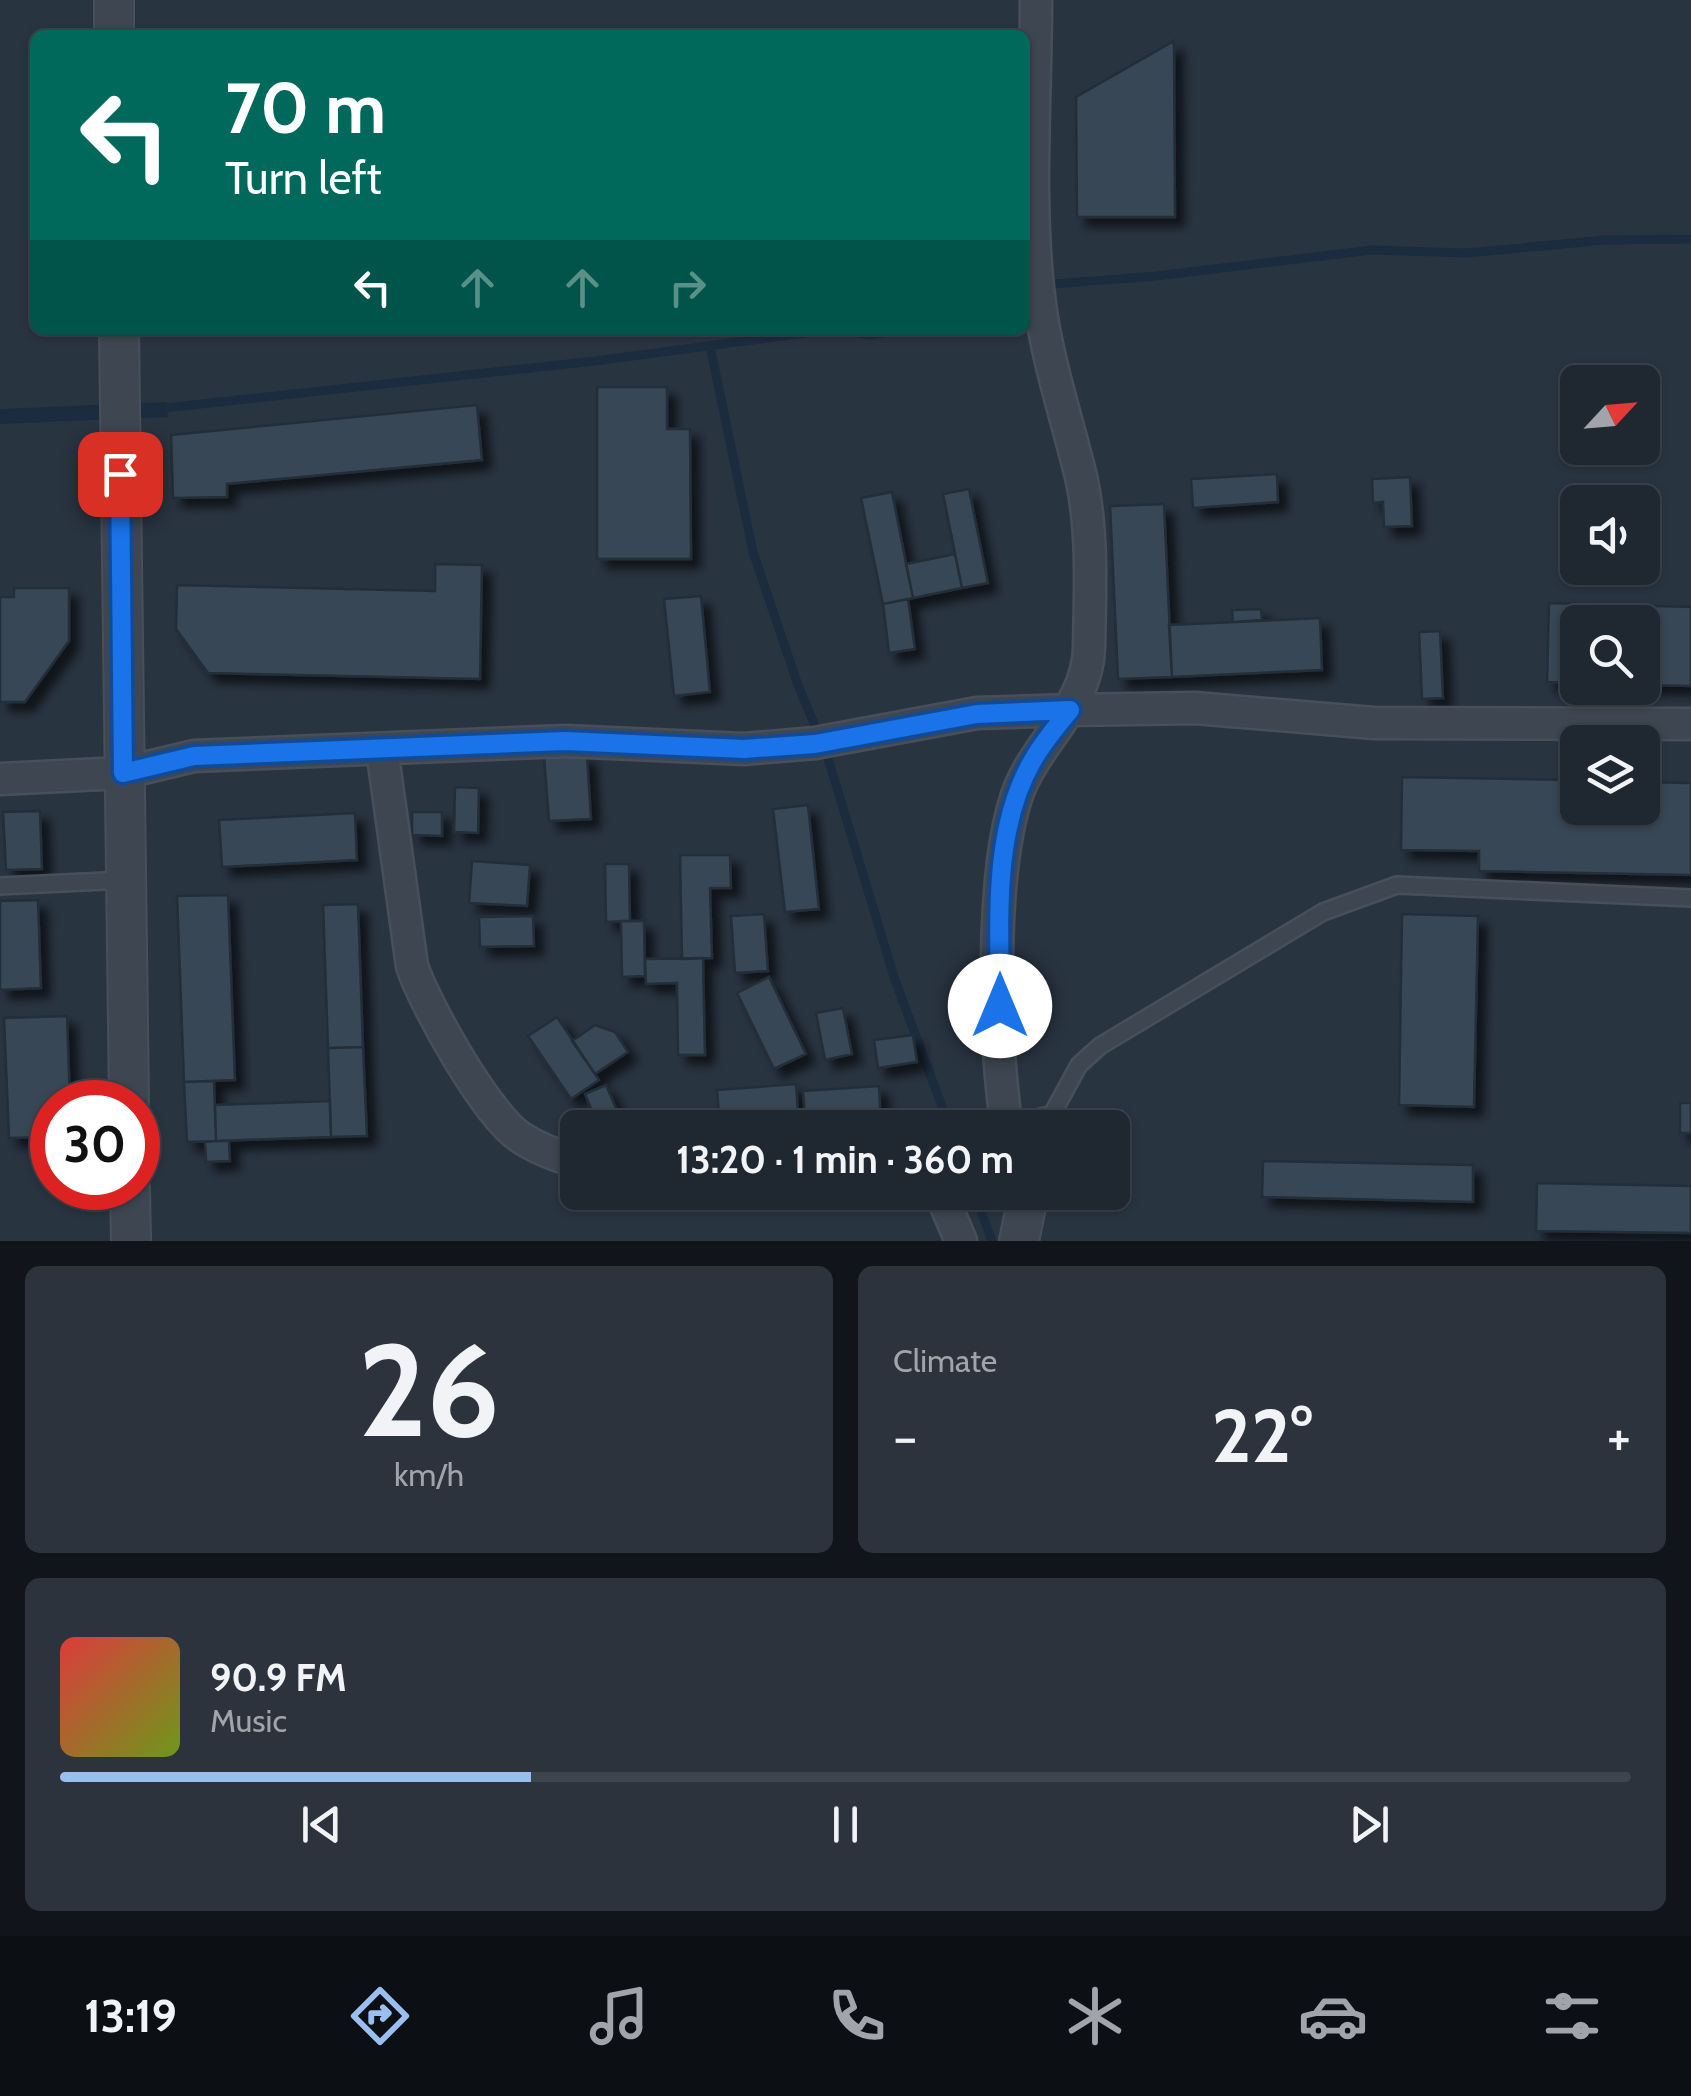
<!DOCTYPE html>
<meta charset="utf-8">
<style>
:root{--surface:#1f2731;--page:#2c333d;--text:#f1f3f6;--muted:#a1a5ab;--line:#3c444d;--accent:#99bff1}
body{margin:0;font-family:Cabin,sans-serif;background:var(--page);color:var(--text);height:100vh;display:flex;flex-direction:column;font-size:38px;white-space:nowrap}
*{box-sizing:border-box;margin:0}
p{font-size:32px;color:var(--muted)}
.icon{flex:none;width:55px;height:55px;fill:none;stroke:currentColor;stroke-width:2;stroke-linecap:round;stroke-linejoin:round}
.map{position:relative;height:1241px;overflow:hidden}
.details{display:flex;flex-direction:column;gap:25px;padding:25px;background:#11151b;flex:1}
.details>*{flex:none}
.banner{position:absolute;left:30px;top:30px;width:1000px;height:305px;border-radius:15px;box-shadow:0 2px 8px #0004,0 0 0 2px var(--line);background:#00695c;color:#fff;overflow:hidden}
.needle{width:65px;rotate:64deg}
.fabs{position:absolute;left:1560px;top:365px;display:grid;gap:20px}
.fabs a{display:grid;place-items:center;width:100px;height:100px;border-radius:15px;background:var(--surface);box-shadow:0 2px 8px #0004,0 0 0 2px var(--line);font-size:50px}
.speed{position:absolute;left:30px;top:1080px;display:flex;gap:20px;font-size:50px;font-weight:700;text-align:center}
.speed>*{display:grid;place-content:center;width:130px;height:130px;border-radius:50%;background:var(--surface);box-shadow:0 2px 8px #0004,0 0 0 2px var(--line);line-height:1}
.speed .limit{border:15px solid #d22;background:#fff;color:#111}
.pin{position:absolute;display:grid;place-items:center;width:85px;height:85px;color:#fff;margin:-42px;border-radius:20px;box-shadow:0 5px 15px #0006}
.me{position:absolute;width:110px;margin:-55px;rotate:0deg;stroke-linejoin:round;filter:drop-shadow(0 0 8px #0008)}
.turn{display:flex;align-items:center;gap:35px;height:210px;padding:0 30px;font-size:45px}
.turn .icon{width:130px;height:130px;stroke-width:2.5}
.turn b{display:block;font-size:70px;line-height:85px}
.lanes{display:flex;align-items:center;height:95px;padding:0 30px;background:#0003;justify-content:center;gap:50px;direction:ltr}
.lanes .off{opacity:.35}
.big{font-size:75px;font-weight:700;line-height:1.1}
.details .card{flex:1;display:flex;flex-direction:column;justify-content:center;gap:15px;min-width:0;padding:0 35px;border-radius:15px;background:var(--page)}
.details .dial{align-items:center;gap:0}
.dial b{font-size:130px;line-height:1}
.song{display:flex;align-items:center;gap:30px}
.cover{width:120px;height:120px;border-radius:15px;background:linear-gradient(135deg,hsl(0 70% 55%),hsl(80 70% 35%))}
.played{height:10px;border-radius:5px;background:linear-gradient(90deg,var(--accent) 30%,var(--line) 30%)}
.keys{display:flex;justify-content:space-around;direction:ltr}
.heat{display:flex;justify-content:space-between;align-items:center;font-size:55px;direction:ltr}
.details .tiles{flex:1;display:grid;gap:25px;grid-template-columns:1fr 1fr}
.card:last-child{grid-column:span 2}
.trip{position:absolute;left:560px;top:1110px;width:570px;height:100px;border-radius:15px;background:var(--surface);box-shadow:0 2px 8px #0004,0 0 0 2px var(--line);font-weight:700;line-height:100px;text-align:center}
.menu{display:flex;height:160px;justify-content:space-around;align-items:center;background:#0c1014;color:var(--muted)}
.menu .icon{width:70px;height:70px}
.menu .current{color:var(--accent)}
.menu b{font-size:45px;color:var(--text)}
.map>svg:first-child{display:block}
.water{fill:#1c2c3f}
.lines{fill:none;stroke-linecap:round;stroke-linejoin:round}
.stream{stroke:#1c2c3f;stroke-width:9}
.building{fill:#394655;stroke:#242d38;stroke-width:2.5;filter:url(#shadow)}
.service-casing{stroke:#474f5a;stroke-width:20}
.minor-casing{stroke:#474f5a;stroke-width:35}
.tertiary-casing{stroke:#474f5a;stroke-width:42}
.service{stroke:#3d4651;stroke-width:15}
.minor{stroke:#3d4651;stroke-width:30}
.tertiary{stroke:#3d4651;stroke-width:38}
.route-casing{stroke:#114b97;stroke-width:25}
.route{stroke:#1a73e8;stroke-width:18}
</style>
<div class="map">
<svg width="1691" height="1241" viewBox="0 0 1691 1241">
<defs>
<filter id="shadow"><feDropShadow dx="9" dy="9" stdDeviation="5" flood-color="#0009"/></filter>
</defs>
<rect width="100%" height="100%" fill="#293441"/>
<path class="water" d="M 166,402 L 168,417 L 0,424 L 0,409 Z"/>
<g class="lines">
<path class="stream" d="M 1041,285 L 1156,276 L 1372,250 L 1466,253 L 1606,240 L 1691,239
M 839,330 L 870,335 L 899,330
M 710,346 L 753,552 L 798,685 L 827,755 L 895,980 L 950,1128
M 155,409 L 595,361 L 828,330
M 974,1192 L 992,1241"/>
</g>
<path class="building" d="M 1174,41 L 1175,217 L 1077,217 L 1076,97 Z
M 597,387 L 667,387 L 667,429 L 690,429 L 691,559 L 597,559 Z
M 477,405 L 482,460 L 227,484 L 227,497 L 173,498 L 171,435 Z
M 1277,474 L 1278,502 L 1193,508 L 1191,479 Z
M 1410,477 L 1412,526 L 1384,527 L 1383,502 L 1373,503 L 1372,479 Z
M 969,489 L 988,583 L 962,588 L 943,494 Z
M 892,492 L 913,598 L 883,604 L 861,498 Z
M 1164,504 L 1172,677 L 1118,679 L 1110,506 Z
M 955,554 L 962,588 L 913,598 L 906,564 Z
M 435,564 L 482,565 L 480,679 L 208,673 L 176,629 L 177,585 L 435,591 Z
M 14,588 L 69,588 L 69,641 L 25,702 L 0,702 L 0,597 L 14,597 Z
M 701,596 L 710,692 L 674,696 L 664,599 Z
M 908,599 L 915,649 L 889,653 L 883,604 Z
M 1549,603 L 1691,607 L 1691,686 L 1642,685 L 1642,622 L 1578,622 L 1578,683 L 1547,682 Z
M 1261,609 L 1262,620 L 1233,622 L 1232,610 Z
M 1320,618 L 1322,670 L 1172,677 L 1169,625 Z
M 1440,631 L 1443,698 L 1422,699 L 1419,632 Z
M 587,755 L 591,819 L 549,821 L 544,757 Z
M 1402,777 L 1578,780 L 1578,808 L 1642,808 L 1642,782 L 1691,783 L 1691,875 L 1479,871 L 1479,851 L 1401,850 Z
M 455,787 L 479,788 L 478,833 L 454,832 Z
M 808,805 L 819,909 L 785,912 L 773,809 Z
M 40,811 L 42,869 L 6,870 L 3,812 Z
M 412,812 L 442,812 L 442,836 L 412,835 Z
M 355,813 L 357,860 L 222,867 L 219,820 Z
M 680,855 L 730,855 L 731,888 L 710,888 L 712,958 L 682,959 Z
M 472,861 L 530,865 L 527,906 L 469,903 Z
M 605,864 L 629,864 L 630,921 L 606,922 Z
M 228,895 L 235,1080 L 184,1082 L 177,896 Z
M 38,900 L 41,988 L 0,990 L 0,901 Z
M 358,904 L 363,1047 L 328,1048 L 323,905 Z
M 764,914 L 768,971 L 735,973 L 731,916 Z
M 1402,914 L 1478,916 L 1474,1107 L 1399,1105 Z
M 533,916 L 534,946 L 480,947 L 479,917 Z
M 621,921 L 644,921 L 645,976 L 622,977 Z
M 703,958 L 705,1055 L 678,1055 L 677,983 L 646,984 L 645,959 Z
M 769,977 L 806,1054 L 774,1069 L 737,993 Z
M 843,1008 L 852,1054 L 825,1060 L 816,1013 Z
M 67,1016 L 70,1102 L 52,1102 L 52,1137 L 9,1138 L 4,1018 Z
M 557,1017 L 599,1080 L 571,1099 L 528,1036 Z
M 595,1025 L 615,1032 L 628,1052 L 595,1074 L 572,1041 Z
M 913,1035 L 917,1062 L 878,1068 L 874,1040 Z
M 363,1047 L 367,1136 L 331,1137 L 328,1048 Z
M 214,1081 L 216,1141 L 187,1142 L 184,1082 Z
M 796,1084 L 799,1128 L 720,1128 L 717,1090 Z
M 606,1085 L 624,1127 L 599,1128 L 585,1094 Z
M 879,1086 L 881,1124 L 806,1128 L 803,1091 Z
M 330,1101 L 331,1137 L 216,1141 L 215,1105 Z
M 1680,1103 L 1691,1103 L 1691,1133 L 1680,1133 Z
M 216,1141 L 229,1141 L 230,1161 L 206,1162 L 205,1142 Z
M 1263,1161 L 1473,1165 L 1473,1202 L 1262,1197 Z
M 1537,1183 L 1691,1186 L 1691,1233 L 1536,1231 Z"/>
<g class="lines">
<g class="service-casing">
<path id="service" d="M 0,886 L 126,880
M 1045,1127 L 1079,1065 L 1100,1046 L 1323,912 L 1397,885 L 1691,898"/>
</g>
<g class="minor-casing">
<path id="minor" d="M 382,749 L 412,966 C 425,1005 486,1114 520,1137 C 538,1149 557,1156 578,1162
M 0,779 L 123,773 L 194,756 L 565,741 L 744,749 L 815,743 L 977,713 L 1070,710 L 1195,708 L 1374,723 L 1691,724
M 1007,1128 C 994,1043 990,875 1017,795 C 1035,743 1088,706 1089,648 C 1090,594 1093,534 1082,481 C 1068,422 1048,364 1040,304 C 1027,205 1036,100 1036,0
M 940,1192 L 961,1241"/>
</g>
<g class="tertiary-casing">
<path id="tertiary" d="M 114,0 L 114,35
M 119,330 L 129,1102
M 1045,1128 L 1045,1127
M 130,1188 L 131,1241
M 1019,1241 L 1029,1192"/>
</g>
<use href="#service" class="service"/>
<use href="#minor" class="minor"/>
<use href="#tertiary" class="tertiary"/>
</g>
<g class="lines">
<g class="route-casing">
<path id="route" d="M 120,474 L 123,773 L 194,756 L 565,741 L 744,749 L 815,744 L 977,714 L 1070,710 C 1057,726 1043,742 1033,760 C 991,832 1000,926 1000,1006"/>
</g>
<use href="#route" class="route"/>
</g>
</svg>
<div class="fabs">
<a><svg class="needle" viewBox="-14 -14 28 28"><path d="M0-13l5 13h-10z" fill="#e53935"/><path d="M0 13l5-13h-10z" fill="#a1a5ab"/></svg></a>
<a><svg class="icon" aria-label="sound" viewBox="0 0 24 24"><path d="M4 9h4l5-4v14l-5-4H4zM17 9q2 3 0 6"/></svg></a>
<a><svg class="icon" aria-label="search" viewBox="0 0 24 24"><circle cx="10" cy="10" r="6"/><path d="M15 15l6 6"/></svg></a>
<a><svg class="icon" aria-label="layers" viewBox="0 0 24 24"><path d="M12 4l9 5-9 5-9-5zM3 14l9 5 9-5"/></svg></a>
</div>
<div class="speed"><div class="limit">30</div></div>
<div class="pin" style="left:120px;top:474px;background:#d93025"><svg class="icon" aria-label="arrive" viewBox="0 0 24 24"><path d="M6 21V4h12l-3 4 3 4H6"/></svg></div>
<svg class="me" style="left:1000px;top:1006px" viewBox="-20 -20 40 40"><circle r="19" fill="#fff"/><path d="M0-13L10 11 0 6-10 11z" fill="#1a73e8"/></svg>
<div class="trip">13:20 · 1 min · 360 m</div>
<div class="banner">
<div class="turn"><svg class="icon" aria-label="left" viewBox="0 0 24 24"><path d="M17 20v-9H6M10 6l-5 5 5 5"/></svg><div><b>70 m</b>Turn left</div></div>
<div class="lanes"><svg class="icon" aria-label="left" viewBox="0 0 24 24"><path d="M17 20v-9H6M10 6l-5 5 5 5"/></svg><svg class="icon off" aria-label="ahead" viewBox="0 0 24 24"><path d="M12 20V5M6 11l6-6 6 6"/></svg><svg class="icon off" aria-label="ahead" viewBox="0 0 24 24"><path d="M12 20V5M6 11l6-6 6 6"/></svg><svg class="icon off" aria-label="right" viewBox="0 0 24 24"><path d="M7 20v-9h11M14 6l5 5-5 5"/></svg></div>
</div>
</div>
<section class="details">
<div class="tiles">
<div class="card dial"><b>26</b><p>km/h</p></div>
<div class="card"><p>Climate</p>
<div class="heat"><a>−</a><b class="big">22°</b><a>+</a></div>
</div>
<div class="card">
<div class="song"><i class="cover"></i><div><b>90.9 FM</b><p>Music</p></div></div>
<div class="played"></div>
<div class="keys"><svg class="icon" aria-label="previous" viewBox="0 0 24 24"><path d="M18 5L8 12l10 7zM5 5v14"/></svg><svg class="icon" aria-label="pause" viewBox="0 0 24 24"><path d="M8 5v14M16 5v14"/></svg><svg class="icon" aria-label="next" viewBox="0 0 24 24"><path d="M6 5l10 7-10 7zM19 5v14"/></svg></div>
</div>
</div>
</section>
<nav class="menu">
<b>13:19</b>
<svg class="icon current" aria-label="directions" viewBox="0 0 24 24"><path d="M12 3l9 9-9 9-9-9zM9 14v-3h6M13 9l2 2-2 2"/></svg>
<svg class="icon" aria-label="music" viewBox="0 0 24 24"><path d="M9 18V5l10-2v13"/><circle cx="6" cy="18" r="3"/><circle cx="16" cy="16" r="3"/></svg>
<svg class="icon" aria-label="phone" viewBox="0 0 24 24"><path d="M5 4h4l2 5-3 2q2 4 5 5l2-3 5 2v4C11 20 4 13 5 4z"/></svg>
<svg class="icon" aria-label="climate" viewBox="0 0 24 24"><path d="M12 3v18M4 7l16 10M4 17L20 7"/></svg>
<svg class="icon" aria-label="car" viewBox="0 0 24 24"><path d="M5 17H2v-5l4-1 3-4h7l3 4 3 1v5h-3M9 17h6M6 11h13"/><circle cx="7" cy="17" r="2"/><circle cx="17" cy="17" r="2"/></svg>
<svg class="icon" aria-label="filters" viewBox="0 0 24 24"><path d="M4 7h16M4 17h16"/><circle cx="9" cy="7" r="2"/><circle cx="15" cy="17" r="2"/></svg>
</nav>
